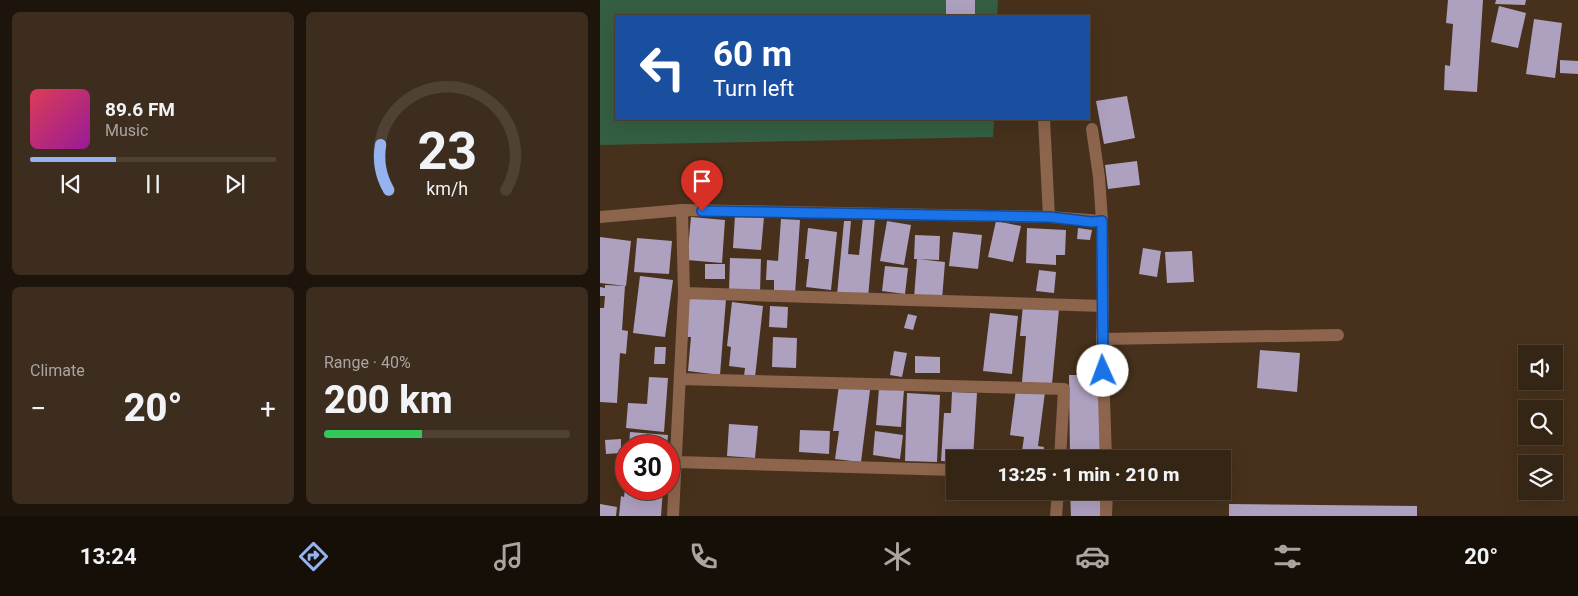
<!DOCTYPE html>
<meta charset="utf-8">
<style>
:root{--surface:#352515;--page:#3d2d1e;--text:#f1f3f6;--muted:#aaa5a0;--line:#4f4234;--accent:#95b2f1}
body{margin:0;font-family:Roboto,sans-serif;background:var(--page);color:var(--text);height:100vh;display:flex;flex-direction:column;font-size:19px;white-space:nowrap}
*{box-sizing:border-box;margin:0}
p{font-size:16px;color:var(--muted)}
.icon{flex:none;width:28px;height:28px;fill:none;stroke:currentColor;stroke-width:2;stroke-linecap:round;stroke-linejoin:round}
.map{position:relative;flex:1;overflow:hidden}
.details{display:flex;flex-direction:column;gap:12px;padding:12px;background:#1d140c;width:600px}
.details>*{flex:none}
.hud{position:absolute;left:15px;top:15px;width:475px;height:105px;border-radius:0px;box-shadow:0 5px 20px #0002,0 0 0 1px var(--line);background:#1a4fa0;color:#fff;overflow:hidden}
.controls{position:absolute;left:918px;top:345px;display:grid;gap:10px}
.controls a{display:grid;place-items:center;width:45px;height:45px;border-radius:0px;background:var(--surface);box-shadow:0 5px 20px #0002,0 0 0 1px var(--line);font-size:25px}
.speed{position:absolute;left:15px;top:435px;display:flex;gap:10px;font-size:25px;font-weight:700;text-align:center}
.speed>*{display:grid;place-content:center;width:65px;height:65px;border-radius:50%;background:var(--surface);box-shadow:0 5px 20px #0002,0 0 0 1px var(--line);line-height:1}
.speed .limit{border:8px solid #d22;background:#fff;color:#111}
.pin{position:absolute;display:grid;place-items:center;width:42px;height:42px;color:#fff;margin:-51px -21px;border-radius:50% 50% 50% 0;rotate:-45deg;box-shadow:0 0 5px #0007}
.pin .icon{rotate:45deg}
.me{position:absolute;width:55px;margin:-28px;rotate:358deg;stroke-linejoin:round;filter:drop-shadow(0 0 4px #0008)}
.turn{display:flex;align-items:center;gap:18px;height:105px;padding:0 15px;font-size:22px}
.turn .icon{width:65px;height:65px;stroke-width:2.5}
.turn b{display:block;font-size:35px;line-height:42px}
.big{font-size:38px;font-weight:800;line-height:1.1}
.details .card{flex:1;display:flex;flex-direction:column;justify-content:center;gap:8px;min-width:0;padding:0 18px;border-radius:8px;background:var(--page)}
.details .dial{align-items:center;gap:0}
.dial svg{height:130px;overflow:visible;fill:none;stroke:var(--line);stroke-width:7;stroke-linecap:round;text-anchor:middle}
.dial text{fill:var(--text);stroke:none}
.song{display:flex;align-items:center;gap:15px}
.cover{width:60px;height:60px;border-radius:8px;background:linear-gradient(135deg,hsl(350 70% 55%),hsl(300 70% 35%))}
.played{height:5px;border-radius:2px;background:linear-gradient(90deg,var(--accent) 35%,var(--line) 35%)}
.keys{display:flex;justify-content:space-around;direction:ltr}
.heat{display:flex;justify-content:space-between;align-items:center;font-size:28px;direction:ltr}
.charge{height:8px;border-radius:4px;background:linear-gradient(90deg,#34c759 40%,var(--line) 0)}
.details .tiles{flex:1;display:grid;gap:12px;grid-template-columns:repeat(2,1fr)}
.trip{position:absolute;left:346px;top:450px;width:285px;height:50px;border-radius:0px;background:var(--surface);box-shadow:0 5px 20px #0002,0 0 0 1px var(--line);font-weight:800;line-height:50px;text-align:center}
.tab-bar{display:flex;height:80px;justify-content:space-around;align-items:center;background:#150f08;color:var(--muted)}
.tab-bar .icon{width:35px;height:35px}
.tab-bar .selected{color:var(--accent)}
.tab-bar b{font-size:22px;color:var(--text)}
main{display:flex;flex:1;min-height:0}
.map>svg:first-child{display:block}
.green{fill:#345f43}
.building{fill:#aea0bf}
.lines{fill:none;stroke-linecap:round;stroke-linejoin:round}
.minor{stroke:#8d654d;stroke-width:12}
.route-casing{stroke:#114b97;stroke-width:12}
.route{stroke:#1a73e8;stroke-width:9}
</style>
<main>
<section class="details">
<div class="tiles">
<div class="card">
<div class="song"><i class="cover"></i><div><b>89.6 FM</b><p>Music</p></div></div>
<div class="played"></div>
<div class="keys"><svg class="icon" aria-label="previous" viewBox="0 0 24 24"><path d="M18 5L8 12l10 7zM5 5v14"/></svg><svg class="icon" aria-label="pause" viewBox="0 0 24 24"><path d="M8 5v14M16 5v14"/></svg><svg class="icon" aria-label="next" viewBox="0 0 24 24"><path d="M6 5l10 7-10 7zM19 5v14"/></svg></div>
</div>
<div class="card dial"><svg viewBox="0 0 100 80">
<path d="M14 69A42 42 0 1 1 86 69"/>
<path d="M14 69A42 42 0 0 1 9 41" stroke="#95b2f1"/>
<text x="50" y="56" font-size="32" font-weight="700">23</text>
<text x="50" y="72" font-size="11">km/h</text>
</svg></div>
<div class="card"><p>Climate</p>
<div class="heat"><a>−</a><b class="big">20°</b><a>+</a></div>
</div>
<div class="card"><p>Range · 40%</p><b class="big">200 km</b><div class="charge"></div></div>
</div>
</section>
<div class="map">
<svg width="978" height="516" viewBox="0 0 978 516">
<rect width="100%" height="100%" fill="#47311c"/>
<path class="green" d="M 0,0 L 398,0 L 397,16 L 16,16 L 16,119 L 394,119 L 393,137 L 0,145 Z"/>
<path class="building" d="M 346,0 L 375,0 L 375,16 L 346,16 Z
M 848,0 L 883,0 L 877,92 L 844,90 L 845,65 L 850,66 L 853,24 L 846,23 Z
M 896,0 L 926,0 L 925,5 L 895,4 Z
M 899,6 L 926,13 L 918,48 L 891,42 Z
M 934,19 L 962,23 L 955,78 L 926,74 Z
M 960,60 L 978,61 L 978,74 L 960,73 Z
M 527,96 L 535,138 L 504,144 L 496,101 Z
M 537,161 L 540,185 L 508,189 L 505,165 Z
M 135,215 L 164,217 L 161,250 L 133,248 Z
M 91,217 L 125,220 L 122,263 L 87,260 Z
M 263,217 L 275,218 L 268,298 L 237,295 L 244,221 L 251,221 L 248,254 L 259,255 Z
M 181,219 L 200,220 L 195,294 L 174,293 L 174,280 L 166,280 L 167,260 L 178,261 Z
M 287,221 L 311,225 L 304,265 L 280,261 Z
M 396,221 L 421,226 L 413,262 L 388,257 Z
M 208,228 L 237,232 L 231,290 L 206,287 L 209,259 L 205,259 Z
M 427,228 L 466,230 L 465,255 L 456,255 L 456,265 L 426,263 Z
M 478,228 L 492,230 L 490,240 L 477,239 Z
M 353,232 L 382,235 L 378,269 L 349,266 Z
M 315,235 L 340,236 L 339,260 L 314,259 Z
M 0,237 L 31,241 L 26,286 L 0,283 Z
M 37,238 L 72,241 L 69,274 L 34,272 Z
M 543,248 L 561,251 L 557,277 L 539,274 Z
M 592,251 L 594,282 L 567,283 L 565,252 Z
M 130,258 L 161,259 L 160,292 L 129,291 Z
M 317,259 L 345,262 L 342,300 L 314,298 Z
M 105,264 L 125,264 L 125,279 L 105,279 Z
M 285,266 L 308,268 L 305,294 L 282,291 Z
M 439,270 L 456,272 L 454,293 L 436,291 Z
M 40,276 L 73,280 L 65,337 L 33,333 Z
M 5,285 L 25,286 L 22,330 L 28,331 L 26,354 L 20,353 L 17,403 L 0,402 L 0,308 L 4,308 L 5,296 L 0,296 L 0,287 L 5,288 Z
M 89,296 L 126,299 L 120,375 L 88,371 L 91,337 L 87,337 Z
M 132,302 L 163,306 L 155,377 L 144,376 L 145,368 L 129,366 L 131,347 L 127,346 Z
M 423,305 L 459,309 L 452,384 L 422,382 L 426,336 L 420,336 Z
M 170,306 L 188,307 L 187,328 L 169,327 Z
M 390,313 L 418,316 L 412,374 L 383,371 Z
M 308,314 L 317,316 L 313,330 L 304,328 Z
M 173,337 L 197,338 L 196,368 L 172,367 Z
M 55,347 L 66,347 L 65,364 L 54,364 Z
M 660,350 L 700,353 L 697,392 L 657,388 Z
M 294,351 L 307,353 L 302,377 L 290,375 Z
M 315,356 L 340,357 L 340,373 L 315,373 Z
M 469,375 L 499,375 L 500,459 L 470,459 Z
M 49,377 L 68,378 L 64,432 L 26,428 L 28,403 L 47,404 Z
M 239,385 L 270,390 L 261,462 L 235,459 L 239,431 L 233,431 Z
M 279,388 L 304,390 L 301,427 L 276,425 Z
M 416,389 L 445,392 L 438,446 L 444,447 L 443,459 L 421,459 L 424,437 L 410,435 Z
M 352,392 L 377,393 L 373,459 L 355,459 L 355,462 L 341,461 L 344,413 L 351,413 Z
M 307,393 L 340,395 L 337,462 L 305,461 Z
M 129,424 L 158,426 L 155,458 L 127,456 Z
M 200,430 L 230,431 L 229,454 L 199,452 Z
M 275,431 L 303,435 L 300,459 L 273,455 Z
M 30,432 L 68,435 L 67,446 L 29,446 Z
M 21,439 L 21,453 L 6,454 L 5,440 Z
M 25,489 L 63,489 L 61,516 L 19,516 L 21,496 L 24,497 Z
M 470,491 L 500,491 L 501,516 L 471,516 Z
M 0,504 L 17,507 L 16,516 L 0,516 Z
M 629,504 L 817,506 L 817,516 L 629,516 Z"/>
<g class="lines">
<path class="minor" d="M 444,119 L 449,217
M 492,129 L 499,177 L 502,221
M 0,217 L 82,210 L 449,217 L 502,221 L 503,306 L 502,339 L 506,459
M 84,293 L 503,306
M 502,339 L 738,335
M 80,379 L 464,389 L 460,459
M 76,462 L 355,470
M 73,516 L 84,293 L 82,210
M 456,516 L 458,491
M 506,516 L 507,491"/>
</g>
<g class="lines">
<g class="route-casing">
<path id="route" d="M 102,211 L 449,217 L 492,222 L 502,221 L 503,371"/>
</g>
<use href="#route" class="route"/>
</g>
</svg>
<div class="controls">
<a><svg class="icon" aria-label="sound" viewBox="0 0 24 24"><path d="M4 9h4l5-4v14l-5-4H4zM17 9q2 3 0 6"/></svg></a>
<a><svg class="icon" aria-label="search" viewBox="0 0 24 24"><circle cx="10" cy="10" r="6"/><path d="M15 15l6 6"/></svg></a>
<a><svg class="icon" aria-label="layers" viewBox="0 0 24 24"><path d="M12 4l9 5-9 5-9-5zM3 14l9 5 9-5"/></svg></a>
</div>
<div class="speed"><div class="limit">30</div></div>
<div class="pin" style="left:102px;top:211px;background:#d93025"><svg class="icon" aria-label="arrive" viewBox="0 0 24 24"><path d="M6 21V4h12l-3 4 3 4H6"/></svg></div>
<svg class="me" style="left:503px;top:371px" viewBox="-20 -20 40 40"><circle r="19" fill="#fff"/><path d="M0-13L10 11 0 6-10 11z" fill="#1a73e8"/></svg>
<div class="trip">13:25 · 1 min · 210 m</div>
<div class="hud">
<div class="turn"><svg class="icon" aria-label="left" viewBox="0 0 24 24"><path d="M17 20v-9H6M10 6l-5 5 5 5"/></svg><div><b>60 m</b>Turn left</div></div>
</div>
</div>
</main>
<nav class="tab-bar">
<b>13:24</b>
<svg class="icon selected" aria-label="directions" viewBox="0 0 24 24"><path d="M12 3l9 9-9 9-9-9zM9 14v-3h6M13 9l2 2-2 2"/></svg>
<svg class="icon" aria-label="music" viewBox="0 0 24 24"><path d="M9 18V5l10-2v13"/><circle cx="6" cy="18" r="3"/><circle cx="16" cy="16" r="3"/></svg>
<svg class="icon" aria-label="phone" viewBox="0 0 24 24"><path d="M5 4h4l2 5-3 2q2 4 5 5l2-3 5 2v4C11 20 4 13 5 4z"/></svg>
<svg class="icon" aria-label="climate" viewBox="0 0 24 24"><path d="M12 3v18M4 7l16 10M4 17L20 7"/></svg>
<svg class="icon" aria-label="car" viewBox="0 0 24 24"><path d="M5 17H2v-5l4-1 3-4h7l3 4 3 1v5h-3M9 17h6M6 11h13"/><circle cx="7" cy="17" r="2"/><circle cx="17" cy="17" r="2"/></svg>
<svg class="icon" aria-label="filters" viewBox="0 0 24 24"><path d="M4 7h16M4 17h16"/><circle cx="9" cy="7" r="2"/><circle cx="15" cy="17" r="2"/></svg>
<b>20°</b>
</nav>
